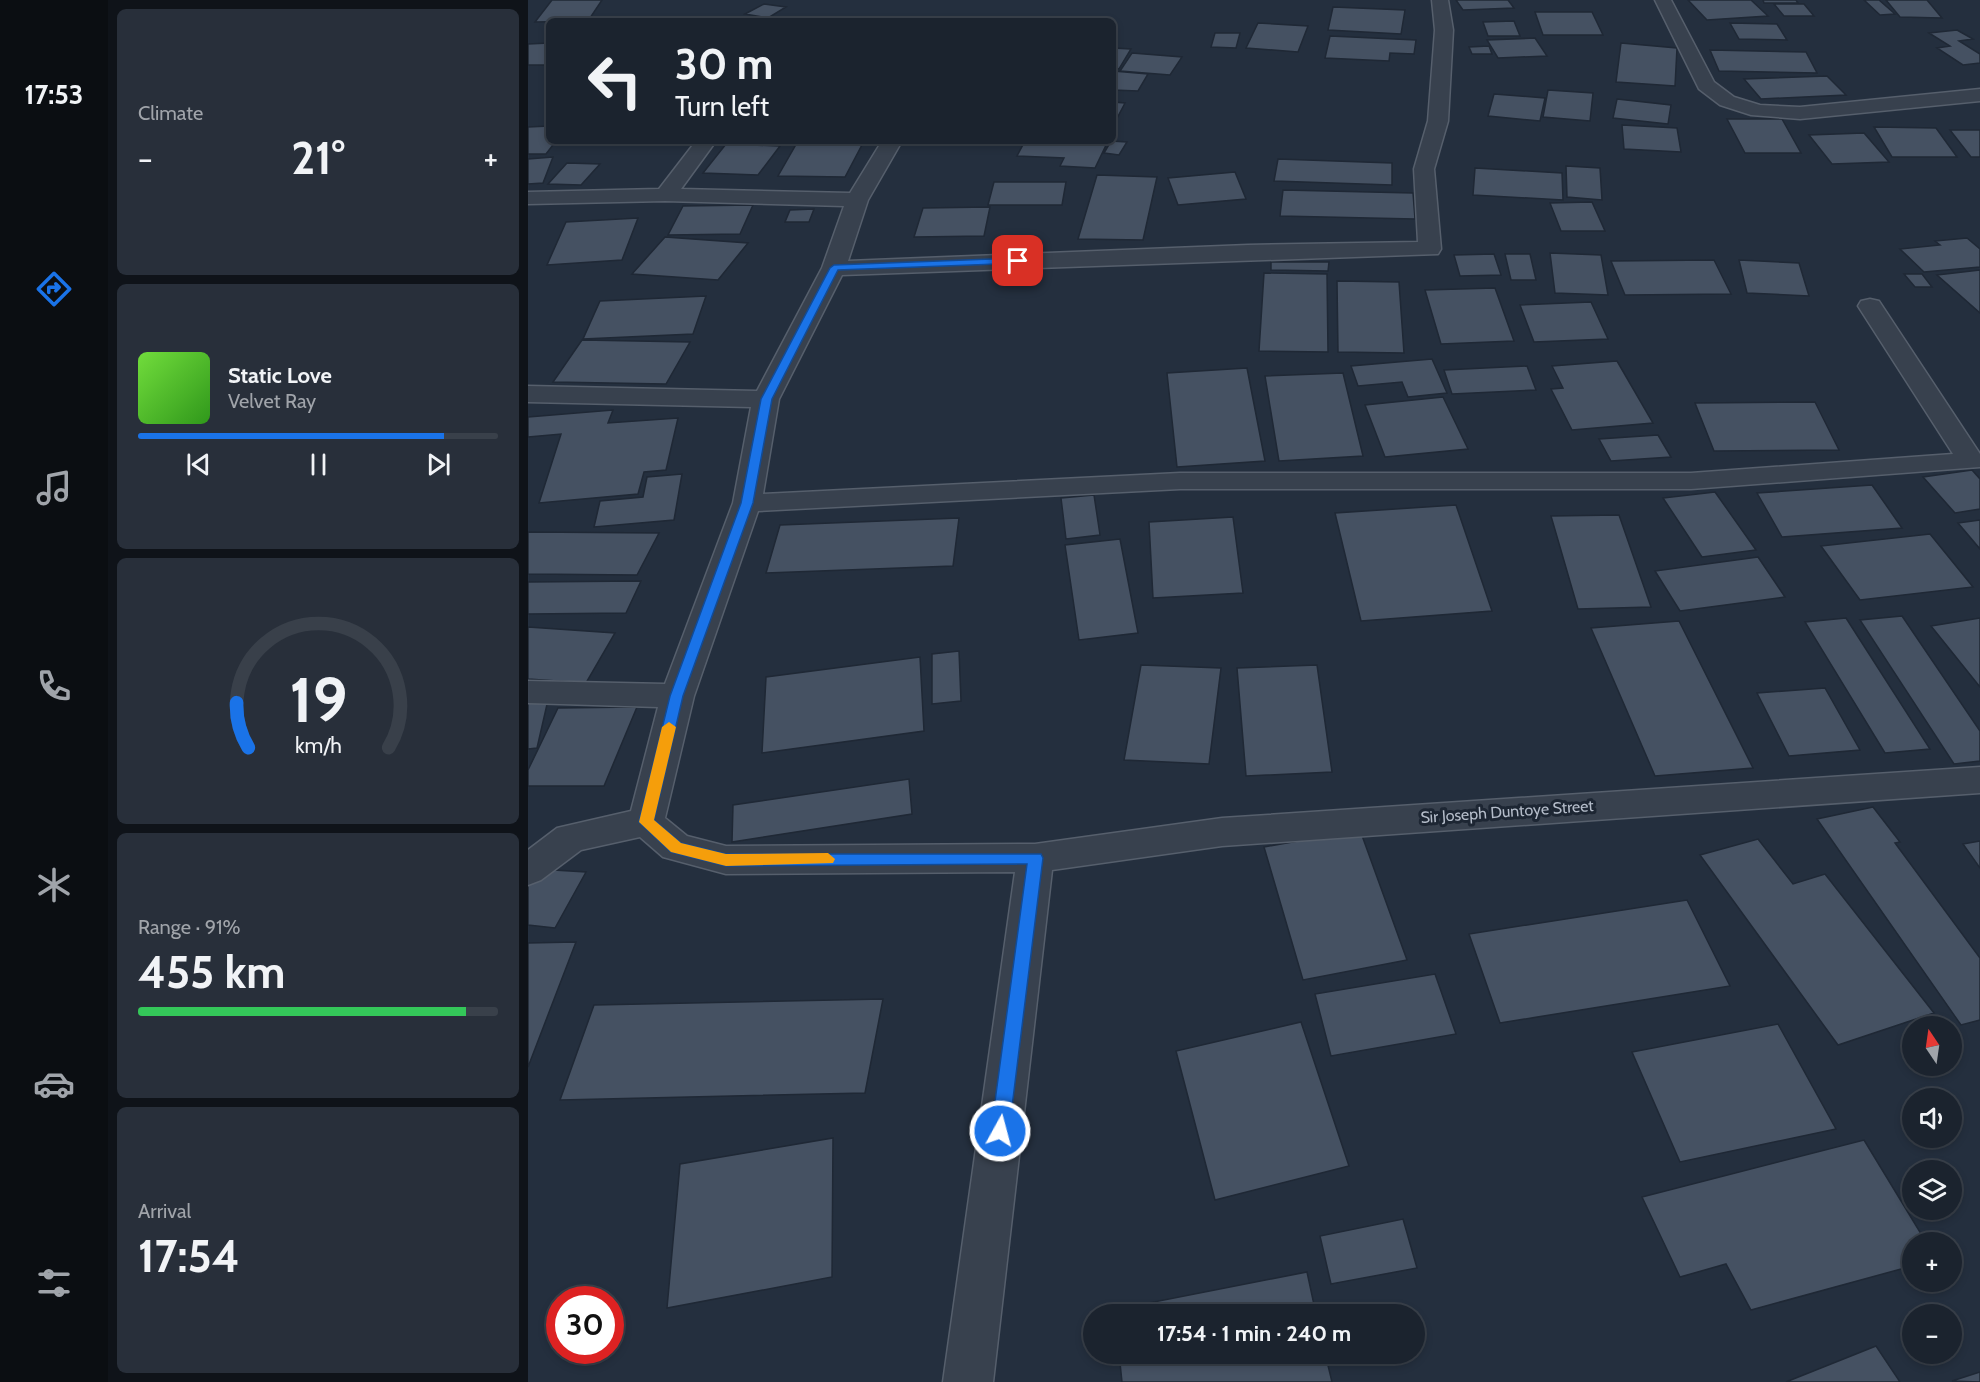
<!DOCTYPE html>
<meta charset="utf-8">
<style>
:root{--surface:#1b232e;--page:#282f3a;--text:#f1f3f6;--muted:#a0a4aa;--line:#39404a;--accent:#1a73e8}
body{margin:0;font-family:Cabin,sans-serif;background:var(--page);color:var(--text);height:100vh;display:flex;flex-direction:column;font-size:22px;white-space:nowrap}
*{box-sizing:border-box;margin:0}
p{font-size:20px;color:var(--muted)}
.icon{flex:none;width:33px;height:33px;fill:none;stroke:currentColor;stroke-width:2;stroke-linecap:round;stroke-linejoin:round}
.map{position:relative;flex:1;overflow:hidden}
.details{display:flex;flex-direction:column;gap:9px;padding:9px;background:#0f1319;width:420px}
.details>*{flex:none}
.hud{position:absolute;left:18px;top:18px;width:570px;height:126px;border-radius:9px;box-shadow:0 3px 9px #0003,0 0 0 2px var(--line);background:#1b232e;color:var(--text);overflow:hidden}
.needle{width:39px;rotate:347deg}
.controls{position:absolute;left:1374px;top:1016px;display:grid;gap:12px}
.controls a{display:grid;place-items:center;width:60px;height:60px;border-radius:50%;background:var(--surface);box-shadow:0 3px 9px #0003,0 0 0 2px var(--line);font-size:30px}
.speed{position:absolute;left:18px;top:1286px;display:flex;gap:12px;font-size:30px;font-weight:700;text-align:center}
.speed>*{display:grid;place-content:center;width:78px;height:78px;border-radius:50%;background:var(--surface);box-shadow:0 3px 9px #0003,0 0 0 2px var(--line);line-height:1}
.speed .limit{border:9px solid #d22;background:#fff;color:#111}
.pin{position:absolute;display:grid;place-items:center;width:51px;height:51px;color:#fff;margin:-26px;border-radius:12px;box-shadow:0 3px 9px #0006}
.me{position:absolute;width:66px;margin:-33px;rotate:7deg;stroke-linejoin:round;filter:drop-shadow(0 0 4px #0008)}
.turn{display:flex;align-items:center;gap:21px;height:126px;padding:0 30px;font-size:27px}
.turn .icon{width:78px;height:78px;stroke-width:2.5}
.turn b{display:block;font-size:42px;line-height:51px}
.big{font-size:45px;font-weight:700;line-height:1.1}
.details .widget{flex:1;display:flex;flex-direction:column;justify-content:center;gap:9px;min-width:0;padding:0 21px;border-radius:9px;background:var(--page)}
.details .dial{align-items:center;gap:0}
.dial svg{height:156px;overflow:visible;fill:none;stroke:var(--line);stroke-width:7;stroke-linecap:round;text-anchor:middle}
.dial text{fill:var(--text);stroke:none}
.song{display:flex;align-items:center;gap:18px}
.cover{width:72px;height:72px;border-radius:9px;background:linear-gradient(135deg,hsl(100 70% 55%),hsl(110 70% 35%))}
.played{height:6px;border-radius:3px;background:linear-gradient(90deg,var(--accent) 85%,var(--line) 85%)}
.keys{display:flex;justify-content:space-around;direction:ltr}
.heat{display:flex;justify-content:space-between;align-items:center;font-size:33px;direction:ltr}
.charge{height:9px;border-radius:4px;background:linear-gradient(90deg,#34c759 91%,var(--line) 0)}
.trip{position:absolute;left:555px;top:1304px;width:342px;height:60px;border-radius:30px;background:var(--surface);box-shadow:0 3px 9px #0003,0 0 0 2px var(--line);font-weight:700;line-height:60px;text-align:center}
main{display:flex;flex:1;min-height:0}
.tab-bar{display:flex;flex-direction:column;width:108px;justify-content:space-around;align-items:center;background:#0b0e12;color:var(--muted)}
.tab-bar .icon{width:42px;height:42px}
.tab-bar .selected{color:var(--accent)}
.tab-bar b{font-size:27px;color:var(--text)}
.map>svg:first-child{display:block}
.building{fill:#455162;stroke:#1f2835;stroke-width:1.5}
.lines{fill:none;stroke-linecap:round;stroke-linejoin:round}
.street-casing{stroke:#565f6c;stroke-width:3}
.street{fill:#38414e;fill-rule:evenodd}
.route{fill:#1a73e8;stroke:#114b97;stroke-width:1.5}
.slow{fill:#f59e0b}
.labels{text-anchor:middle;stroke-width:6;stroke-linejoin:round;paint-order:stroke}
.street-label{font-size:16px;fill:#b4bcc9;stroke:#1d2633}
</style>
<main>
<nav class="tab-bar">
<b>17:53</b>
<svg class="icon selected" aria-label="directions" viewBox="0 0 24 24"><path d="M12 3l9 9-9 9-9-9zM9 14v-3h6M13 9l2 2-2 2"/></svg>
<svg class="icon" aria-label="music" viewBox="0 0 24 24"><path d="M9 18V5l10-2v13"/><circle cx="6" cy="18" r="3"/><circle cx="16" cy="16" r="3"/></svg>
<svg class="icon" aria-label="phone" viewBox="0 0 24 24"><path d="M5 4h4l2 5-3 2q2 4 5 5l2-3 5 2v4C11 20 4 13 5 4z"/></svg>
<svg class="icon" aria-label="climate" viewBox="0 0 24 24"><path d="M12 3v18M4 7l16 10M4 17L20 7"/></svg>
<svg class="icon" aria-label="car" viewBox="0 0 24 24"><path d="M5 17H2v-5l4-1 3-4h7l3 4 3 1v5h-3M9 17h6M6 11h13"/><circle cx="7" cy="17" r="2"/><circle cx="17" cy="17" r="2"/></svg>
<svg class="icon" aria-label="filters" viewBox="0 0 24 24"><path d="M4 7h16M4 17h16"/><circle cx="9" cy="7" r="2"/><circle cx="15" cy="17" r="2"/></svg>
</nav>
<section class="details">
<div class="widget"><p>Climate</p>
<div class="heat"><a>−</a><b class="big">21°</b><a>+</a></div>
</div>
<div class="widget">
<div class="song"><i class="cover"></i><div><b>Static Love</b><p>Velvet Ray</p></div></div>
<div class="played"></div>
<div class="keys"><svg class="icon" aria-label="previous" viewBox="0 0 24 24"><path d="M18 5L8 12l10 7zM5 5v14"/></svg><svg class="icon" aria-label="pause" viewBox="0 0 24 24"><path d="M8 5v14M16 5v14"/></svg><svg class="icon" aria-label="next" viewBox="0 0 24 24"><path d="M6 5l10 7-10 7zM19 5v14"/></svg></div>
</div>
<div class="widget dial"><svg viewBox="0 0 100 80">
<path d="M14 69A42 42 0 1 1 86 69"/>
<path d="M14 69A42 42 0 0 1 8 46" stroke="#1a73e8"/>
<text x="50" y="56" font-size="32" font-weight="700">19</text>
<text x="50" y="72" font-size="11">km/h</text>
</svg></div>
<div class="widget"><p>Range · 91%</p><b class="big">455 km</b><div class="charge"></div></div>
<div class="widget"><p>Arrival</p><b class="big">17:54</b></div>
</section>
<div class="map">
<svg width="1452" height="1382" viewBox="0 0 1452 1382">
<rect width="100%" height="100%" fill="#242f3e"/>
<path class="building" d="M 24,0 L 74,0 L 60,21 L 7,22 Z
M 928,0 L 980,0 L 986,8 L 935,10 Z
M 1160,0 L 1223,0 L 1240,16 L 1179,20 Z
M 1235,0 L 1268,0 L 1270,3 L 1236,3 Z
M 1336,0 L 1351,0 L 1367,14 L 1352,15 Z
M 1358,0 L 1399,0 L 1414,18 L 1372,17 Z
M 236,4 L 258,7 L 240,18 L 217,14 Z
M 1246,4 L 1276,4 L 1286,16 L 1256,16 Z
M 805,7 L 877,10 L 873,34 L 800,30 Z
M 1007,12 L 1064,12 L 1075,35 L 1015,35 Z
M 986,21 L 992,36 L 960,36 L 955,22 Z
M 730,23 L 780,26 L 770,52 L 718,48 Z
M 1202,23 L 1249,24 L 1259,40 L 1211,39 Z
M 1429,30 L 1445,39 L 1431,41 L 1452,54 L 1452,63 L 1435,65 L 1409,48 L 1422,46 L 1401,33 Z
M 687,33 L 712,33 L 708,48 L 683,47 Z
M 802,36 L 888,40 L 886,54 L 862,53 L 861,61 L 797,58 Z
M 1007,38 L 1019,56 L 970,58 L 959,40 Z
M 21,43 L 21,65 L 0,65 L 0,44 Z
M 1093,43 L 1149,48 L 1147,86 L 1088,82 Z
M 961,46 L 964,54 L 944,54 L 941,47 Z
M 585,48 L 603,49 L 591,69 L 585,68 Z
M 1182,50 L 1278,52 L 1289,73 L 1191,71 Z
M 604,53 L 654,57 L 642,75 L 592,71 Z
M 585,71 L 620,74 L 610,91 L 585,90 Z
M 1299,76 L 1318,95 L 1233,99 L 1216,79 Z
M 1020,90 L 1065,93 L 1062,121 L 1015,117 Z
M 966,94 L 1017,98 L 1012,121 L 960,116 Z
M 1089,99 L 1143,105 L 1140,124 L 1085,118 Z
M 585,102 L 597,103 L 587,122 L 585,122 Z
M 1199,119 L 1254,119 L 1273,153 L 1217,153 Z
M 1094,125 L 1149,128 L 1153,152 L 1096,149 Z
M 21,126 L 21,141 L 28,141 L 18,154 L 0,154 L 0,127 Z
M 1346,127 L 1408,128 L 1429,157 L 1364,157 Z
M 1422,130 L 1452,130 L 1452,157 L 1443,157 Z
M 1336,133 L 1361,162 L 1304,164 L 1281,135 Z
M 270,141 L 336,141 L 317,177 L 250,176 Z
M 497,141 L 580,141 L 567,168 L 532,166 L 536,158 L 489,156 Z
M 583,141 L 599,142 L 591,155 L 576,153 Z
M 198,144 L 252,146 L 230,175 L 175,173 Z
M 25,157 L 15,183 L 0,184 L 0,159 Z
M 750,159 L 864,163 L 864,185 L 746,181 Z
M 39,163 L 72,164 L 53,185 L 20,184 Z
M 1038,166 L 1072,168 L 1074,200 L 1039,197 Z
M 947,168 L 1034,173 L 1035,200 L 945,195 Z
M 707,172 L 718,199 L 650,205 L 640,178 Z
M 569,175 L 629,177 L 615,240 L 550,239 Z
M 466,182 L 538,182 L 534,205 L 460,205 Z
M 755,190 L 885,193 L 887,219 L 752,216 Z
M 1064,202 L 1077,231 L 1033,231 L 1022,203 Z
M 225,205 L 212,234 L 140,235 L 155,206 Z
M 462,207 L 456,236 L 386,237 L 395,208 Z
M 286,209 L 281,222 L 257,222 L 262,210 Z
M 110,218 L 94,260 L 19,265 L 38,222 Z
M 137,237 L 220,243 L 190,280 L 104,274 Z
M 1439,238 L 1452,249 L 1452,267 L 1396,272 L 1372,249 L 1412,245 L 1407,241 Z
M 1022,253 L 1073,255 L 1080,295 L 1027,293 Z
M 966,254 L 973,275 L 932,276 L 926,255 Z
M 977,254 L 1002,254 L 1008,280 L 983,280 Z
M 1186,260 L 1203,294 L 1097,295 L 1083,261 Z
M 1211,260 L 1271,263 L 1281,296 L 1219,293 Z
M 743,262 L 801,262 L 800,271 L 743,270 Z
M 1452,270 L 1452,313 L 1409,275 Z
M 736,273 L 799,274 L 800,352 L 731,351 Z
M 1376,274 L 1394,274 L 1404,287 L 1387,287 Z
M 809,281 L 871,282 L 876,353 L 810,352 Z
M 967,288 L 986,341 L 913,344 L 897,290 Z
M 178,296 L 165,334 L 55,339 L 72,301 Z
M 1063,302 L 1080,339 L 1006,342 L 992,305 Z
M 54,340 L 162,342 L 138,384 L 25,382 Z
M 904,359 L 919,393 L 880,397 L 874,382 L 830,386 L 823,366 Z
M 1089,361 L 1125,423 L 1044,430 L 1023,389 L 1035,388 L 1024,366 Z
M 999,366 L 1008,390 L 924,394 L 916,370 Z
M 719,368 L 737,461 L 649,467 L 639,373 Z
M 815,373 L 835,456 L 751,461 L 737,376 Z
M 915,397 L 940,449 L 857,457 L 837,405 Z
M 1287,402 L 1311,450 L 1186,451 L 1167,403 Z
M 85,410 L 80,423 L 150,418 L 138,470 L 116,472 L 110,494 L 11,503 L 33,434 L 0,437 L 0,417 Z
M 1130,435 L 1143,457 L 1083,461 L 1071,439 Z
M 1444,470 L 1452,479 L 1452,509 L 1427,513 L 1395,477 Z
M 154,474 L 146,520 L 66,527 L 72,501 L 115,497 L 119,477 Z
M 1344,485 L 1374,528 L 1254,537 L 1229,493 Z
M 1187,492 L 1228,550 L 1174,557 L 1135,498 Z
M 566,495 L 572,535 L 538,539 L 533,498 Z
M 928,505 L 964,611 L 833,621 L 807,513 Z
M 1091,515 L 1123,607 L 1050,609 L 1023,516 Z
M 705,517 L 715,593 L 625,598 L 621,522 Z
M 431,518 L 425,566 L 238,573 L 252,525 Z
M 1452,520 L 1452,549 L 1430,523 Z
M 0,532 L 131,533 L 109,575 L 0,574 Z
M 1402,534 L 1445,587 L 1332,600 L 1293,546 Z
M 592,539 L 610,633 L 551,640 L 537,545 Z
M 1230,557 L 1257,597 L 1152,611 L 1127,571 Z
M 113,581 L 98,613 L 0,614 L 0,582 Z
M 1374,616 L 1452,731 L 1452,761 L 1426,764 L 1332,620 Z
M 1318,618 L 1402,749 L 1357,753 L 1277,622 Z
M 1452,618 L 1452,687 L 1403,626 Z
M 1151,621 L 1225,768 L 1127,776 L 1063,628 Z
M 0,627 L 87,633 L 58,683 L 0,679 Z
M 431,651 L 433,701 L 404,704 L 404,654 Z
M 392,657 L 396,731 L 234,753 L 238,677 Z
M 613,665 L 693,668 L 681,764 L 596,760 Z
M 789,665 L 804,772 L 718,776 L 709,668 Z
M 1297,688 L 1332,750 L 1261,756 L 1229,693 Z
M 20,700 L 9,748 L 0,749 L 0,703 Z
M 109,707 L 76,786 L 0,786 L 0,770 L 30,708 Z
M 381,779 L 384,814 L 204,842 L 205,805 Z
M 1345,807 L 1372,842 L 1367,843 L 1452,958 L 1452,1020 L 1433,1025 L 1289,819 Z
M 832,830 L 879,960 L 775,980 L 736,847 Z
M 1230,839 L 1265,884 L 1297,874 L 1406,1013 L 1310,1045 L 1172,855 Z
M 1452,841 L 1452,868 L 1435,844 Z
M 9,869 L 58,872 L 27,928 L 0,925 L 0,884 Z
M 1159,900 L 1202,986 L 972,1023 L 941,934 Z
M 48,942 L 0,1067 L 0,943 Z
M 907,974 L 928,1034 L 803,1056 L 787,994 Z
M 355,999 L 337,1093 L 32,1100 L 66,1005 Z
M 773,1022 L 821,1166 L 687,1200 L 648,1051 Z
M 1250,1024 L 1308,1129 L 1152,1162 L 1104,1052 Z
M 305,1138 L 304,1277 L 139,1308 L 152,1164 Z
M 1336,1140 L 1398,1242 L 1384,1242 L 1384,1266 L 1223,1310 L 1198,1264 L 1152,1277 L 1114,1197 Z
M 875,1219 L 889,1268 L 803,1284 L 792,1236 Z
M 779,1272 L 788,1314 L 585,1314 L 585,1310 Z
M 1348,1346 L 1372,1382 L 1258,1382 Z
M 591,1353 L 797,1353 L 804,1382 L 594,1382 Z
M 1452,1372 L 1452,1382 L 1424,1381 Z"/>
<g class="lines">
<g class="street-casing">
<path id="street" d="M 904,0 L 920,0 L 925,30 L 920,121 L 906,169 L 913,249 L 910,254 L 314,275 L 251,399 L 235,494 L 652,473 L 1163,473 L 1425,454 L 1330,306 L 1333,301 L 1342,299 L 1351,301 L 1452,454 L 1452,467 L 1163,489 L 652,489 L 230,511 L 166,696 L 137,818 L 159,836 L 198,846 L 507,844 L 694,818 L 1452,767 L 1452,793 L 694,846 L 524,870 L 465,1382 L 415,1382 L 487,872 L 198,874 L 135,857 L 112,837 L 53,850 L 13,880 L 0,885 L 0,850 L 29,828 L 103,811 L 130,707 L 0,703 L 0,681 L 137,684 L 205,503 L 223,407 L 0,402 L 0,386 L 229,391 L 294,268 L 316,206 L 137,201 L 0,204 L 0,192 L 131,189 L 168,141 L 188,141 L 153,189 L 322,193 L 354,141 L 374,141 L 340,200 L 320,261 L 720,245 L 890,242 L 886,169 L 900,121 L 907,30 Z
M 1127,0 L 1143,0 L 1186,82 L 1206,97 L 1232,105 L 1272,107 L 1452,89 L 1452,101 L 1272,119 L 1223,115 L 1192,105 L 1171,89 Z"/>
</g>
<use href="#street" class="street"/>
</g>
<path class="route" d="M 490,258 L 495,261 L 494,263 L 310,270 L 244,399 L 225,503 L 155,696 L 126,820 L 153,843 L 198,854 L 513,854 L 515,858 L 481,1131 L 478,1137 L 472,1139 L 466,1137 L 463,1131 L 499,864 L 198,866 L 143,852 L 111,822 L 142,696 L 213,503 L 233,399 L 302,268 L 306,265 Z"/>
<path class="slow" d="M 141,722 L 148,727 L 126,820 L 153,843 L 198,854 L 300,853 L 307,859 L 305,863 L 198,866 L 143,852 L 111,822 L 134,727 Z"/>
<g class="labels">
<g class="street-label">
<text transform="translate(979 811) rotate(-4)" y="6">Sir Joseph Duntoye Street</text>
</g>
</g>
</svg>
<div class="controls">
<a><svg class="needle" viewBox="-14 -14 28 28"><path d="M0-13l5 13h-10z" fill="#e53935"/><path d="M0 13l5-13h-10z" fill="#a0a4aa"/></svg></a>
<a><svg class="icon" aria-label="sound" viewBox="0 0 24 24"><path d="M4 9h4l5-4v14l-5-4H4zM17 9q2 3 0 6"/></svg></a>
<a><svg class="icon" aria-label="layers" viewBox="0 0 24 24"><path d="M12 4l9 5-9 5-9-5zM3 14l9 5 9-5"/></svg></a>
<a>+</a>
<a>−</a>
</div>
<div class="speed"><div class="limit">30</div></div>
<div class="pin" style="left:490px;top:261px;background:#d93025"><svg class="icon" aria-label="arrive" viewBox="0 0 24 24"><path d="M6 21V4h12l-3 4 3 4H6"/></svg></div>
<svg class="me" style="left:472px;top:1131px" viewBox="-20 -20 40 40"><circle r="17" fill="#1a73e8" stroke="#fff" stroke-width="3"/><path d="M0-11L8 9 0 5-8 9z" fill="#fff"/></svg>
<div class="trip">17:54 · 1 min · 240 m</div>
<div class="hud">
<div class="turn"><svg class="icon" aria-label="left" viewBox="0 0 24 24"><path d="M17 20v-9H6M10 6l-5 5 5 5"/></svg><div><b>30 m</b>Turn left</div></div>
</div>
</div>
</main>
